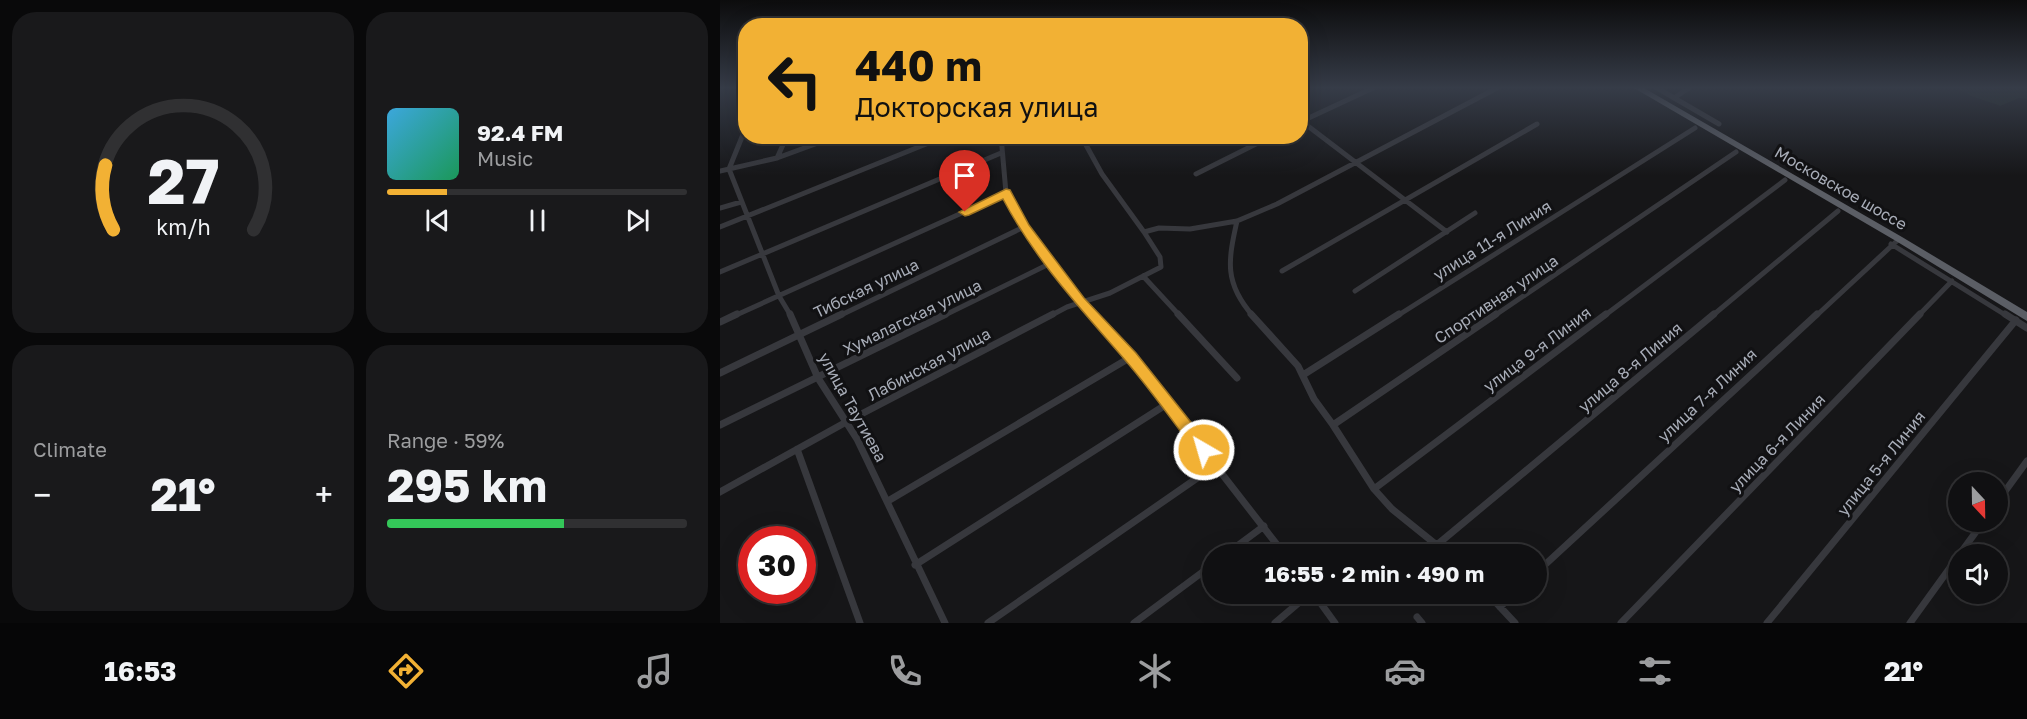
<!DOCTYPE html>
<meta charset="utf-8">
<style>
:root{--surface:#101012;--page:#19191b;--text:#f1f3f6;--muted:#9c9d9f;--line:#303032;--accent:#f2b134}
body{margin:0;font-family:"Golos Text",sans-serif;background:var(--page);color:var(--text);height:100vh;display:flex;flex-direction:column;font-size:22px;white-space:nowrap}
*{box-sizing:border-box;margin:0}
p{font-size:20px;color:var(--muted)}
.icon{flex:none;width:33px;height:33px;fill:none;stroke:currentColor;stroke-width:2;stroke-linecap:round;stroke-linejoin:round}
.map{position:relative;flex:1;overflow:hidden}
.side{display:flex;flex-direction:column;gap:12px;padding:12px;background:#09090a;width:720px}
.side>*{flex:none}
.banner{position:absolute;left:18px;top:18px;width:570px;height:126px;border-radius:24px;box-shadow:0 6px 24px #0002,0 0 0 2px var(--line);background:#f2b134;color:#111;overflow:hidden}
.needle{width:39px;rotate:158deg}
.fabs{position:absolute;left:1228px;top:472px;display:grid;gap:12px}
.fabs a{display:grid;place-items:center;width:60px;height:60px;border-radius:50%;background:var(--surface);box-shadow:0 6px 24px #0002,0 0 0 2px var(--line);font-size:30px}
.speed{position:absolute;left:18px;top:526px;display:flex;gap:12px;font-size:30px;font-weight:700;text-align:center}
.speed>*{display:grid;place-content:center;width:78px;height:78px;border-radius:50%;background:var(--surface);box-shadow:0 6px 24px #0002,0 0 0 2px var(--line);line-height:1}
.speed .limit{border:9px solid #d22;background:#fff;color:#111}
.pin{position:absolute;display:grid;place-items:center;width:51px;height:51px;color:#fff;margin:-62px -26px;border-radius:50% 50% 50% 0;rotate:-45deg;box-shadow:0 0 6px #0007}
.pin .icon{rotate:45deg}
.me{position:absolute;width:66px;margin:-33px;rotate:322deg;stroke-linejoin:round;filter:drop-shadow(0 0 4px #0008)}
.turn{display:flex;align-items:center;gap:21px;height:126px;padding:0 18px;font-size:27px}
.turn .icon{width:78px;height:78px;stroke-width:2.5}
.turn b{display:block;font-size:42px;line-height:51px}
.big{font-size:45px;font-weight:700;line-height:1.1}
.side .tile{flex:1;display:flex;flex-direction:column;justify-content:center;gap:9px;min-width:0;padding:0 21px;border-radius:24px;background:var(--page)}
.side .dial{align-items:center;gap:0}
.dial svg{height:156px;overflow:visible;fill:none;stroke:var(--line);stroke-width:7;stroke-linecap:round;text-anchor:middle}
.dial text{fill:var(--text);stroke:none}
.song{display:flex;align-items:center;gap:18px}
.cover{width:72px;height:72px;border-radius:9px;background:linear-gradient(135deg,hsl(200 70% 55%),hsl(150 70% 35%))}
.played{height:6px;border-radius:3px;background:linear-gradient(90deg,var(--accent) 20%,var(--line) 20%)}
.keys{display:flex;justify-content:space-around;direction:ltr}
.heat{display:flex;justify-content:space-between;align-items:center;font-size:33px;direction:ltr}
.charge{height:9px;border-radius:4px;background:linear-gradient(90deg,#34c759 59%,var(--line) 0)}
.side .tiles{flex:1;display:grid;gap:12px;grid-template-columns:repeat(2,1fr)}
.trip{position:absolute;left:482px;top:544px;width:345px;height:60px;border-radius:30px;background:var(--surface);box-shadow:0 6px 24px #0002,0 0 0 2px var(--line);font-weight:700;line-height:60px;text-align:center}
.dock{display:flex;height:96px;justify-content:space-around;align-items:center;background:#060607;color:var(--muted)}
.dock .icon{width:42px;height:42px}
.dock .active{color:var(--accent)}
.dock b{font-size:27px;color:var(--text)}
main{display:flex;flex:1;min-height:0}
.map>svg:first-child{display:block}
.green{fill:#1e261f}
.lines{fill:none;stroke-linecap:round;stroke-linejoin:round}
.minor-far1{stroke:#37383d;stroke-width:5}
.minor{stroke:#37383d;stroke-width:7}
.trunk{fill:#5b5e65;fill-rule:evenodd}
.route{fill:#f2b134;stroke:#9d7322;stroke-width:1.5}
.labels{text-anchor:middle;stroke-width:6;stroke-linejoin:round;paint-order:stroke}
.street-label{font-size:16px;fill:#a8adb8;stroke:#111113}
</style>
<main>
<section class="side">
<div class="tiles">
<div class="tile dial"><svg viewBox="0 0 100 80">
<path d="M14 69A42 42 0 1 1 86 69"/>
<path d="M14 69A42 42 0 0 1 10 36" stroke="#f2b134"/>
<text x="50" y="56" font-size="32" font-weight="700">27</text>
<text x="50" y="72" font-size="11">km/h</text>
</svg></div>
<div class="tile">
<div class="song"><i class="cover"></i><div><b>92.4 FM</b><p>Music</p></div></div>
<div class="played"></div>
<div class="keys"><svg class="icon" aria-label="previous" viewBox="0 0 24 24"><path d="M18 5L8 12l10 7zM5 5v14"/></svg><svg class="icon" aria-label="pause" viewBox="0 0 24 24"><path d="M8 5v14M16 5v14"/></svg><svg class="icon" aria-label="next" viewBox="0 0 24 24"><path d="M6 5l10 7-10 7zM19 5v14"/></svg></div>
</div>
<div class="tile"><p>Climate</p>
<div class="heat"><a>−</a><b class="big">21°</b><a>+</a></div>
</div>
<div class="tile"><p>Range · 59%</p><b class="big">295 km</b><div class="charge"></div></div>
</div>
</section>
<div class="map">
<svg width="1307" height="623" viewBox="0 0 1307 623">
<rect width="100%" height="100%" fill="#161618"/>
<path class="green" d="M 1237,88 L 1307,88 L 1307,99 L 1299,98 L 1280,106 C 1266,100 1248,97 1237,88 Z"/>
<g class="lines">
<path class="minor-far1" d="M 937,88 L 999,124
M 954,98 L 969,88
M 580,120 L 727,232
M 580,122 L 653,88
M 26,127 L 9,169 L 59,296 L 71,316
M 281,136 L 286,193 L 304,227 L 373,316
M 361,136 L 382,174 L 424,232 L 439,228 L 470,229 L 517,221 L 557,204 L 777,88
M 57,158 L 67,136
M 0,171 L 57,158 L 117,136
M 476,174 L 552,136
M 0,208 L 21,202
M 517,221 C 508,261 504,283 533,316
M 0,227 L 226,136
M 1171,244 L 1287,316
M 562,271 L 817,124
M 0,272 L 281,153
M 423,276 L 460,316
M 635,291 L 755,213
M 14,316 L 286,193
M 119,316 L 304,227
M 223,316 L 331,263
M 330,316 L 347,307 L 390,293 L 441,267 L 440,257 L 424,232
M 677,316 L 975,128
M 774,316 L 1016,152
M 884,316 L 1065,180
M 992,316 L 1118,211
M 1096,316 L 1179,239
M 1198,316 L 1232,281"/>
<path class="minor" d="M 70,314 L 98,378 L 137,439 L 225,623
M 371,314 L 411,357 L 565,555
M 458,314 L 517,378
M 531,314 L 578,366 L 594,399 L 613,425
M 1285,314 L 1307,328
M 0,322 L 17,314
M 0,373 L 122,314
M 583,375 L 679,314
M 0,425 L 226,314
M 77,449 L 140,623
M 654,489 L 613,425 L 776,314
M 0,492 L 128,421 L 333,314
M 168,501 L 411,357
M 1278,501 L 1307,461
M 718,544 L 994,314
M 505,555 L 544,526
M 729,555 L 672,509 L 654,489 L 886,314
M 195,565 L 447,404
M 816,573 L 1097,314
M 594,594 L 615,623
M 768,594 L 795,623
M 780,607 L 794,594
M 697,617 L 702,623
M 268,623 L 496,465
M 414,623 L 492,565
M 555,623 L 589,594
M 901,623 L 1200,314
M 1047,623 L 1296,320
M 1190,623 L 1263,522"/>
<path class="trunk" d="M 914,88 L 924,88 L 1182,237 L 1307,312 L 1307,321 L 1176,241 Z"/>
</g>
<linearGradient id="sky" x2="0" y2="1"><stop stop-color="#0c0c0d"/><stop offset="0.5" stop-color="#363c48"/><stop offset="1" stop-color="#363c48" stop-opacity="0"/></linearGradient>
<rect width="1307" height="176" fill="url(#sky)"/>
<path class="route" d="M 286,189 L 290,190 L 309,225 L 364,298 L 416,353 L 489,445 L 492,450 L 489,455 L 478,455 C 454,423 431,390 405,360 C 361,309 315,260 283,199 L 249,215 L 245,216 L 239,212 Z"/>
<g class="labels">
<g class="street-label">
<text transform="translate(1121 188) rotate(30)" y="6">Московское шоссе</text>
<text transform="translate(772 240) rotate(-32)" y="6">улица 11-я Линия</text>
<text transform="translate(146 288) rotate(-26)" y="6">Тибская улица</text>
<text transform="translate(776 299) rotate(-34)" y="6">Спортивная улица</text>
<text transform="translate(192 317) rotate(-26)" y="6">Хумалагская улица</text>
<text transform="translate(817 349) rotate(-37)" y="6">улица 9-я Линия</text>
<text transform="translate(209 364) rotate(-28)" y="6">Лабинская улица</text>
<text transform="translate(910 367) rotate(-40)" y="6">улица 8-я Линия</text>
<text transform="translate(987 395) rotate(-43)" y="6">улица 7-я Линия</text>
<text transform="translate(133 407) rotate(61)" y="6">улица Таутиева</text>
<text transform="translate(1057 443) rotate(-46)" y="6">улица 6-я Линия</text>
<text transform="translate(1161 463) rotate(-51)" y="6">улица 5-я Линия</text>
</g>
</g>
</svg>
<div class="fabs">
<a><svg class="needle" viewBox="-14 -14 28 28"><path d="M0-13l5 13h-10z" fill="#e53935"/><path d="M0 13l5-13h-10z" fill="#9c9d9f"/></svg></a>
<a><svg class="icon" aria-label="sound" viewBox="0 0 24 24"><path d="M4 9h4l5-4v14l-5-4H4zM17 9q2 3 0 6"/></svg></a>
</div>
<div class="speed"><div class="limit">30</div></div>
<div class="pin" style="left:245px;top:212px;background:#d93025"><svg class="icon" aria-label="arrive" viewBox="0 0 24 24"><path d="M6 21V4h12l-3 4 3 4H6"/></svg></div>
<svg class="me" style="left:484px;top:450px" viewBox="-20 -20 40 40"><circle r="17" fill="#f2b134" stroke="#fff" stroke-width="3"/><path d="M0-11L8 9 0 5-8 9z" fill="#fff"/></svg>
<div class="trip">16:55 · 2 min · 490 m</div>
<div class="banner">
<div class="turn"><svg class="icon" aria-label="left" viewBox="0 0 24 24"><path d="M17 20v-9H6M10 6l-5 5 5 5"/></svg><div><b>440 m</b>Докторская улица</div></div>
</div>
</div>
</main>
<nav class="dock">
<b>16:53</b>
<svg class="icon active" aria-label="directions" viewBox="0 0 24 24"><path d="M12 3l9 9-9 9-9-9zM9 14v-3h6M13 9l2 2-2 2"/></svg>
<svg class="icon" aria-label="music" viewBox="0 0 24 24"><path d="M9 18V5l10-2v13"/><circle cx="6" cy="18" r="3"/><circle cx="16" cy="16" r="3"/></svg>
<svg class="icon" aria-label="phone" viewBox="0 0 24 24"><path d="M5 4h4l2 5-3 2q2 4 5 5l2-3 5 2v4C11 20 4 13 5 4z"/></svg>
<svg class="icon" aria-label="climate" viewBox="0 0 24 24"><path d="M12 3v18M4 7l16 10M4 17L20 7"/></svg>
<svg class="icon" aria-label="car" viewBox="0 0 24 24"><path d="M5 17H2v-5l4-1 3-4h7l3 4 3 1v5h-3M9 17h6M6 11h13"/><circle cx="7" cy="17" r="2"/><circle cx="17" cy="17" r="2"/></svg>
<svg class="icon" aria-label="filters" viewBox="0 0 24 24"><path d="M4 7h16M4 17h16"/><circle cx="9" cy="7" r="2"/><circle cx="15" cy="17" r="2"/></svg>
<b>21°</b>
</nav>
